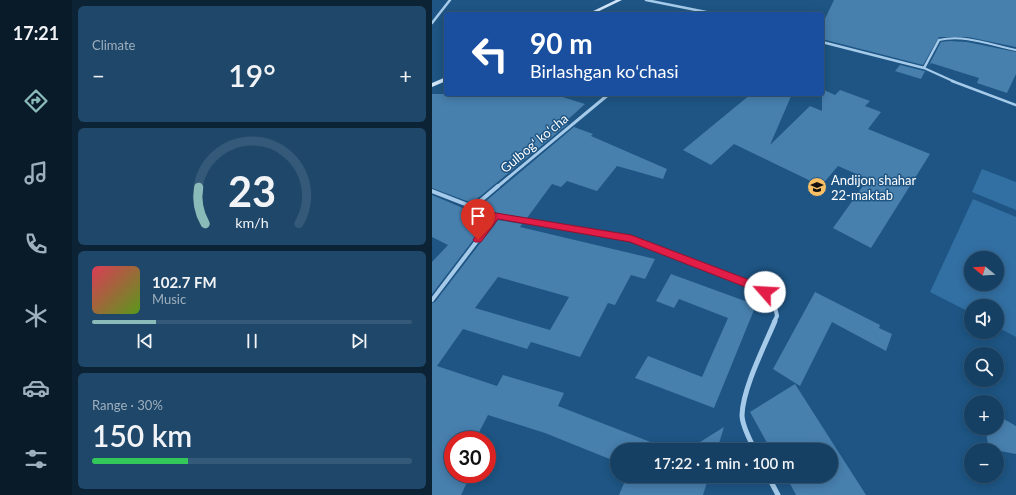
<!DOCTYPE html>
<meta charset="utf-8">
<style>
:root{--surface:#164063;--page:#1f4769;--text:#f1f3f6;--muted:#9eafbe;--line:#355978;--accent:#8bbbb9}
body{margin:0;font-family:Lato,sans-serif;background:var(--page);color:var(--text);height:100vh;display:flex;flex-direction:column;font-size:15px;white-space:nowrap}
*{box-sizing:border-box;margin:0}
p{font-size:13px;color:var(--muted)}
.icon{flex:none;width:22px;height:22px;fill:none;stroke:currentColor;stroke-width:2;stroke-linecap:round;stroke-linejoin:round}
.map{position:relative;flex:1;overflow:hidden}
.panel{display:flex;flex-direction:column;gap:6px;padding:6px;background:#0c2336;width:360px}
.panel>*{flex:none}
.top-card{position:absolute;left:12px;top:12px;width:380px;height:84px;border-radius:4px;box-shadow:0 2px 10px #0003,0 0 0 1px var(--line);background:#1a4fa0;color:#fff;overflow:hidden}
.needle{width:26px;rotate:288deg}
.fabs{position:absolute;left:532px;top:251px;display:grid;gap:8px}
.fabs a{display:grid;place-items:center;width:40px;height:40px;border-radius:50%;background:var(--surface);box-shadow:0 2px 10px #0003,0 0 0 1px var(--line);font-size:20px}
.speed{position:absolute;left:12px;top:431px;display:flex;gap:8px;font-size:20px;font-weight:700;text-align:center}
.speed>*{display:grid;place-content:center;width:52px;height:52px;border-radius:50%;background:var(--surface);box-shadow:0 2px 10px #0003,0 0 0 1px var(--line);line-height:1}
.speed .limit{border:6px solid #d22;background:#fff;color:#111}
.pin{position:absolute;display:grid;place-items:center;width:34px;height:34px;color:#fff;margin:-41px -17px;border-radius:50% 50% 50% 0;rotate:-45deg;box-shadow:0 0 4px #0007}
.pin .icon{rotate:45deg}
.me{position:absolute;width:44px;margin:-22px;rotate:296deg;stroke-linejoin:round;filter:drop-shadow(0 0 3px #0008)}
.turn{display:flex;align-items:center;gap:14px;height:84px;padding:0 20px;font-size:18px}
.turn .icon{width:52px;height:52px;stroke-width:2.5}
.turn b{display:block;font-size:28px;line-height:34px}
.big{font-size:30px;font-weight:600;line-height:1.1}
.panel .tile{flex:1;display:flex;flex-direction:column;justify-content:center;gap:6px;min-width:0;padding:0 14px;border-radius:6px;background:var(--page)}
.panel .dial{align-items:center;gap:0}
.dial svg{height:104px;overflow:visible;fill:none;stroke:var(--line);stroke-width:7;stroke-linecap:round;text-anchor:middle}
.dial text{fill:var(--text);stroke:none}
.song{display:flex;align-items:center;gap:12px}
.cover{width:48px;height:48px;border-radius:6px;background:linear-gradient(135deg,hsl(350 70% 55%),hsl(90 70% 35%))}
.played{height:4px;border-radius:2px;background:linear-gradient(90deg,var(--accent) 20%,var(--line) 20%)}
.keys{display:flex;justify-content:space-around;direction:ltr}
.heat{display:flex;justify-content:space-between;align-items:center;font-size:22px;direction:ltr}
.charge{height:6px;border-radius:3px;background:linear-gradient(90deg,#34c759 30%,var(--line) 0)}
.trip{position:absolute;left:178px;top:443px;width:228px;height:40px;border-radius:20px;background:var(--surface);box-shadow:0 2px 10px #0003,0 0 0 1px var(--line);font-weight:600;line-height:40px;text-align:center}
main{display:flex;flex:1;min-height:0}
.tabs{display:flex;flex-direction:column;width:72px;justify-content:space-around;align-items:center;background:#091a28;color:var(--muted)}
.tabs .icon{width:28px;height:28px}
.tabs .selected{color:var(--accent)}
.tabs b{font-size:18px;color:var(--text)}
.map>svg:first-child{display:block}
.green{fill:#326fa2;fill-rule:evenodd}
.building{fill:#477fad;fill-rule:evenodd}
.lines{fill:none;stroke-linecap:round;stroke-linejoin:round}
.lane-far1{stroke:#a6cbea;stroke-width:2}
.lane{stroke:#a6cbea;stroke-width:2.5}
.street-far3{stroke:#a6cbea;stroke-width:2.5}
.street-far2{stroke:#a6cbea;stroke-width:3}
.street-far1{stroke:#a6cbea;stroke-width:4}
.street{stroke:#a6cbea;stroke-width:5}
.secondary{fill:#d1e6f8;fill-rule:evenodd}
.route{fill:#e11d48;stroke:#92132f}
.labels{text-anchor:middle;stroke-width:3;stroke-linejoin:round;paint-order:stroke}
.street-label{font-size:13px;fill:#fff;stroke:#1e5584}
.poi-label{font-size:13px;fill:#fff;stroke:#1e5584;text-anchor:start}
</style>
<main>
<nav class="tabs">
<b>17:21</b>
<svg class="icon selected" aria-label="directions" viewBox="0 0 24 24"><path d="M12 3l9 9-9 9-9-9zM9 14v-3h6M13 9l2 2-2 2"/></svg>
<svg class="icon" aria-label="music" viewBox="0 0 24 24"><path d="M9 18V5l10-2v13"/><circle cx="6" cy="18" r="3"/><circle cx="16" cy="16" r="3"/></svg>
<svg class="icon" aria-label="phone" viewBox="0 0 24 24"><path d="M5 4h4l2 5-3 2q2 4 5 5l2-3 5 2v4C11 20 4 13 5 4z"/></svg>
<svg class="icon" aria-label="climate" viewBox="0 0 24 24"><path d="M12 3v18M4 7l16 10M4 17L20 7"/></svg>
<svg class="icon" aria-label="car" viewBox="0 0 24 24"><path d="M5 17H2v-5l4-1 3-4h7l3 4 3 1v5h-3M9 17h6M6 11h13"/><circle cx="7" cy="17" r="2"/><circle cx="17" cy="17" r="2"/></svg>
<svg class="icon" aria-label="filters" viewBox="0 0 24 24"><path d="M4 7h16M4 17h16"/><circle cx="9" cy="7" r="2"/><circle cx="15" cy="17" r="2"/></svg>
</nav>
<section class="panel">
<div class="tile"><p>Climate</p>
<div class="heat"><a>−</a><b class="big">19°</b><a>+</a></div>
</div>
<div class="tile dial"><svg viewBox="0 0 100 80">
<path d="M14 69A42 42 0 1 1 86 69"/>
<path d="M14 69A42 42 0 0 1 9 41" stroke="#8bbbb9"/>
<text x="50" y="56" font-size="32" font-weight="700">23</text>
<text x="50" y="72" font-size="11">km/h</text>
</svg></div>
<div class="tile">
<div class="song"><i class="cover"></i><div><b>102.7 FM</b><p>Music</p></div></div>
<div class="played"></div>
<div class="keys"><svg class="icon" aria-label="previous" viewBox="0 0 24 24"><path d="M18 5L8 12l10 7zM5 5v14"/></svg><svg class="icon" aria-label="pause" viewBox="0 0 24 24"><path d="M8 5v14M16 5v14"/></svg><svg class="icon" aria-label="next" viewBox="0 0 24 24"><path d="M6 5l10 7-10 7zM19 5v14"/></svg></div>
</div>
<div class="tile"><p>Range · 30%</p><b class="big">150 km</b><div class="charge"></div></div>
</section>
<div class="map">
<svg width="584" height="495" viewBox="0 0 584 495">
<rect width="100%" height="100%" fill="#1e5584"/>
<path class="green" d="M 550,169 L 584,182 L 584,210 L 540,192 Z
M 541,199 L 584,217 L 584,337 L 565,327 L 565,306 L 539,306 L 539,313 L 498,292 ZM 539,258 L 565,258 L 565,284 L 539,284 Z"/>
<path class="building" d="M 402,0 L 584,0 L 584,47 L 536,37 L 507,37 L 491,65 L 390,39 L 390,25 Z
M 517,41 L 535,42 L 584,52 L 584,74 L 575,93 L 545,83 L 547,78 L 499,63 L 496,67 L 509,42 Z
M 468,65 L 492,71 L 493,71 L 489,79 L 463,71 Z
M 390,89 L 403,95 L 408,90 L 438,101 L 433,106 L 449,112 L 436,129 L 498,154 L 439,248 L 401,228 L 436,179 L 406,166 L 389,186 L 302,144 L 279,165 L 251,150 L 319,94 L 360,94 L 338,145 L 378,106 L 390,111 Z
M 0,94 L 121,94 L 153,104 L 132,123 L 136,124 L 40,203 L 0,188 Z
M 142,127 L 161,134 L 159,136 L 235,169 L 231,179 L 185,166 L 165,191 L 135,181 L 129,187 L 120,184 L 95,218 L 65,213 L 48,206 Z
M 0,195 L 38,211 L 58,218 L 0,294 L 0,262 L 16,245 L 0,237 Z
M 66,220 L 90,224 L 88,227 L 223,259 L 213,279 L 199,275 L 183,305 L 176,303 L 148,357 L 99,342 L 95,349 L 31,329 L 5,366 L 65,386 L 71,375 L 132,393 L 126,406 L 239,450 L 185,450 L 185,462 L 113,433 L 56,415 L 43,440 L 21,440 L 21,474 L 39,474 L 29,495 L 0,495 L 0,303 L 3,302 ZM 66,277 L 91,284 L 137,297 L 118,330 L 43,308 Z
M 239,274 L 324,305 L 282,408 L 203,378 L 216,356 L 270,377 L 296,318 L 247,299 L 242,308 L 224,301 Z
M 383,292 L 448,325 L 447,328 L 460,334 L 454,351 L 400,322 L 368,386 L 341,369 Z
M 363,384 L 434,495 L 364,495 L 354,476 L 399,476 L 399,450 L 339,450 L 318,412 Z
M 565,415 L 584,426 L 584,454 L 557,449 L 553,428 L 565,428 Z
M 292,427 L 285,450 L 266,450 L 268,442 Z
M 195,476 L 277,476 L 271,495 L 187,495 Z"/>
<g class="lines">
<path class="lane-far1" d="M 507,40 C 532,34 559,45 584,50
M 492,68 L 523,82"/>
<path class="lane" d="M 520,81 L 584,105"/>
<path class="street-far3" d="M 214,0 L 284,14
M 0,23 L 18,0
M 390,42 L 492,68 L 507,40"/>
<path class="street-far2" d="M 65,187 L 177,94"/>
<path class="street-far1" d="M 0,191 L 64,216 L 199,239 L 324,287 L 341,297 L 345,316 L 342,322
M 40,208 L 66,186
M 0,300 L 64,216"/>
<path class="street" d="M 323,450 C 318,440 310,426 310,415 C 311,388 332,347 343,321
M 336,476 L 346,495"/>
<path class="secondary" d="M 184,0 L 190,0 L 161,14 L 155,14 Z
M 14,77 L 14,81 L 0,87 L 0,83 Z"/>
</g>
<path class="route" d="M 61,213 L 64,213 L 199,235 L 328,284 L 336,289 L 338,292 L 336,295 L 333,297 L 321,290 L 198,242 L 66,219 L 49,242 L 43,242 L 41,240 L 43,237 Z"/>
<defs>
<g id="school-disc" transform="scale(1)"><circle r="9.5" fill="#f9bf65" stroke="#1e5584"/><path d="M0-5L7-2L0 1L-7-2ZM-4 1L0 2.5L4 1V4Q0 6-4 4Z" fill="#111"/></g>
</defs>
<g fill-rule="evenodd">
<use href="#school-disc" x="385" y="187"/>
</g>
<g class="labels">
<g class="street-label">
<text transform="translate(102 143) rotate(-40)" y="5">Gulbogʻ koʻcha</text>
</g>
<g class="poi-label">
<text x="399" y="185">Andijon shahar<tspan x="399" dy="15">22-maktab</tspan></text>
</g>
</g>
</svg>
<div class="fabs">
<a><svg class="needle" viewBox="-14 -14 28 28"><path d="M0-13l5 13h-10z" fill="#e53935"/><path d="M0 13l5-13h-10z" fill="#9eafbe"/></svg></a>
<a><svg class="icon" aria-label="sound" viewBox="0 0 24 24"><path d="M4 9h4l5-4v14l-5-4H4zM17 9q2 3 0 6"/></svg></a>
<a><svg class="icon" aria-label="search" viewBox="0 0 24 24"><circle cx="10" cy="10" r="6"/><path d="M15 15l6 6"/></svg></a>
<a>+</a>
<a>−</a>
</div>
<div class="speed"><div class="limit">30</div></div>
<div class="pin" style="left:46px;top:240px;background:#d93025"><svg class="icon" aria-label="arrive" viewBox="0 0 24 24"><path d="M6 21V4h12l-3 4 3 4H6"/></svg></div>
<svg class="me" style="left:333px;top:292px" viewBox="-20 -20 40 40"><circle r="19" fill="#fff"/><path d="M0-13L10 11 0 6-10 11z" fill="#e11d48"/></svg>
<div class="trip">17:22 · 1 min · 100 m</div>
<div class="top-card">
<div class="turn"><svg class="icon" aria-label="left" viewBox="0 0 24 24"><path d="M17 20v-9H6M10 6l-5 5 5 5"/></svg><div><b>90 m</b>Birlashgan koʻchasi</div></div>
</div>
</div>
</main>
